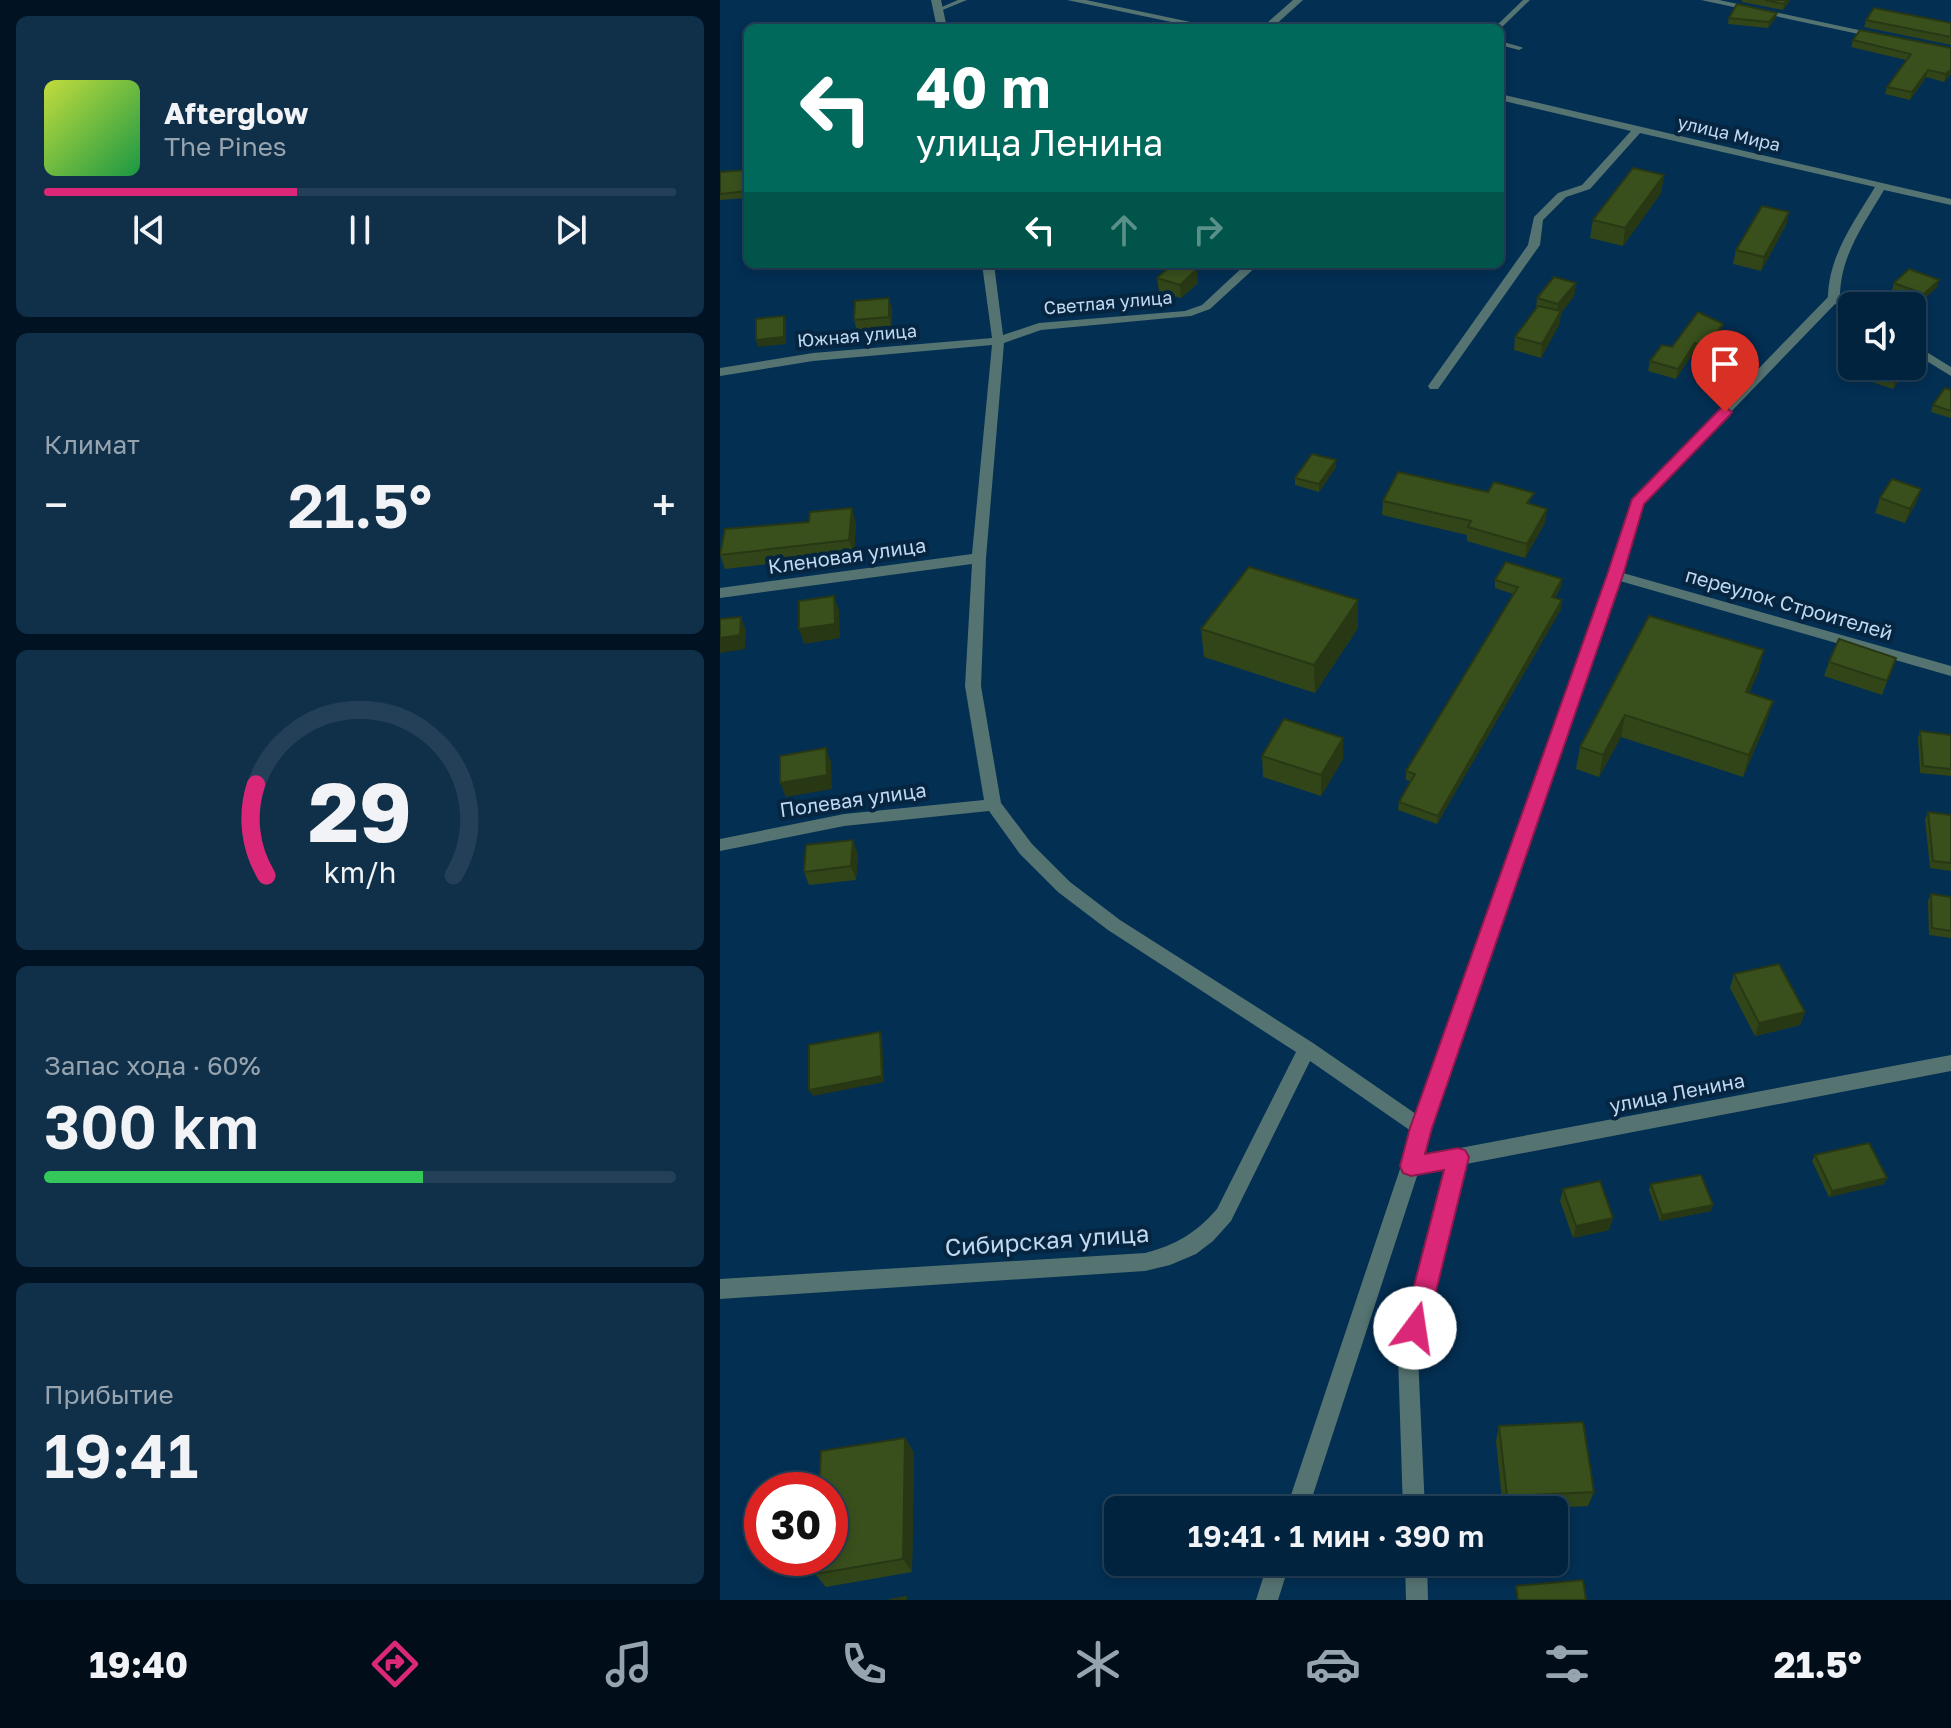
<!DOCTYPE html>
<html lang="ru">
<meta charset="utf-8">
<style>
:root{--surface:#02233e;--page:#102f49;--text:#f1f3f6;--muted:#96a4b0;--line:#234058;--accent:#db2777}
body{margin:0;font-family:"Golos Text",sans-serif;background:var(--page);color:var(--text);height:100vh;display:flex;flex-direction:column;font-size:30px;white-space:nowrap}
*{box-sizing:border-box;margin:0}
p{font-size:26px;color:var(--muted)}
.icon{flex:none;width:44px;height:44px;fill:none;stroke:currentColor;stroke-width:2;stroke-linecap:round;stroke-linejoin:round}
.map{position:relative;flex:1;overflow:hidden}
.sheet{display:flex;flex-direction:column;gap:16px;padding:16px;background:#011322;width:720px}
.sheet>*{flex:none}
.guide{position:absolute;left:24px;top:24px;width:760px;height:244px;border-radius:12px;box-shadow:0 4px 12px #0003,0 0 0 2px var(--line);background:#00695c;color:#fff;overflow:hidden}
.controls{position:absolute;left:1118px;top:292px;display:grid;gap:16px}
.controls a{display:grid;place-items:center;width:88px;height:88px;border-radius:12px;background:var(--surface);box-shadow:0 4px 12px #0003,0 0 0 2px var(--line);font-size:40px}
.speed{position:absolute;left:24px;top:1472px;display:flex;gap:16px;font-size:40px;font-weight:700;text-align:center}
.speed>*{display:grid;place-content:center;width:104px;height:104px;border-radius:50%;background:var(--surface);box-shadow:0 4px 12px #0003,0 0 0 2px var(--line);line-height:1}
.speed .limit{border:12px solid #d22;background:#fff;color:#111}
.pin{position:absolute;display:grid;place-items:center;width:68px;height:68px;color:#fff;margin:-82px -34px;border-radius:50% 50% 50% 0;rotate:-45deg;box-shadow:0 0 8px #0007}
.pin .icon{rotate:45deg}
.me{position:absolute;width:88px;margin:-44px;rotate:14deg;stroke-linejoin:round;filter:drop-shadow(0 0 6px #0008)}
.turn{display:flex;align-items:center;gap:28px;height:168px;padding:0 40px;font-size:36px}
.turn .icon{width:104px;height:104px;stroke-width:2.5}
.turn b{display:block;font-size:56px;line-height:68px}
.lanes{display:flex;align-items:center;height:76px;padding:0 40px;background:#0003;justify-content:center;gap:40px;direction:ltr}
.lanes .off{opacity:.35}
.big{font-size:60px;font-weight:600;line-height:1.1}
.sheet .card{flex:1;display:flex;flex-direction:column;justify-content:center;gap:12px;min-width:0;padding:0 28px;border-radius:12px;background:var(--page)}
.sheet .dial{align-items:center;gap:0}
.dial svg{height:208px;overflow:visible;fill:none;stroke:var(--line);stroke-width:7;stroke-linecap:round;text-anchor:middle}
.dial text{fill:var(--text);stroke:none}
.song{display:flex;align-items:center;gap:24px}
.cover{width:96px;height:96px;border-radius:12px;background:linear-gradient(135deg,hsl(70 70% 55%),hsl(140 70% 35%))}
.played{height:8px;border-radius:4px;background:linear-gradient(90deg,var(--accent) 40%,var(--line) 40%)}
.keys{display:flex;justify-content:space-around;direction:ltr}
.heat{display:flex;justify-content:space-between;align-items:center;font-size:44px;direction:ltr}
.charge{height:12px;border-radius:6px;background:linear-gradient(90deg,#34c759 60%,var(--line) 0)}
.trip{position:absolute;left:384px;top:1496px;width:464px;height:80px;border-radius:12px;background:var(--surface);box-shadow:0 4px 12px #0003,0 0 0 2px var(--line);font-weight:600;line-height:80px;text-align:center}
.tab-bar{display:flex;height:128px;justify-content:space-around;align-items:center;background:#010e19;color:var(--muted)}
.tab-bar .icon{width:56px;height:56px}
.tab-bar .current{color:var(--accent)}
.tab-bar b{font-size:36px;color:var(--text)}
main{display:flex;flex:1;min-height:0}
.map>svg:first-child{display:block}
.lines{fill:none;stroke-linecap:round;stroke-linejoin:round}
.service{fill:#557471;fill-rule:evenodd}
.minor{fill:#557471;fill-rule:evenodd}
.wall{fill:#314519}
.shaded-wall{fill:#283814}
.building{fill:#39501d;stroke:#283814;stroke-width:2}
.route{fill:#db2777;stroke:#8e194d;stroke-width:2}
.labels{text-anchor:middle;stroke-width:8;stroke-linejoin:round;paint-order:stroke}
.far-street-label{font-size:18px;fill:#c2d8ef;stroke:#052541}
.street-label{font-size:20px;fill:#c2d8ef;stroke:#052541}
.near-street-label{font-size:24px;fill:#c2d8ef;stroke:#052541}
</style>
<main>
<section class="sheet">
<div class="card">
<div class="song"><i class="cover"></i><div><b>Afterglow</b><p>The Pines</p></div></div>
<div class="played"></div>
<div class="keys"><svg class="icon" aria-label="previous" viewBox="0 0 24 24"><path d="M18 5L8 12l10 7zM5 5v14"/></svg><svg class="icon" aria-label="pause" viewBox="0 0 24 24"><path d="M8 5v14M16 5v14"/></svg><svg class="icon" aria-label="next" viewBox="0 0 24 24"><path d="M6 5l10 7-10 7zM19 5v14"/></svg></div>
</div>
<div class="card"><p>Климат</p>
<div class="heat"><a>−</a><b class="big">21.5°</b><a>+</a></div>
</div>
<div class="card dial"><svg viewBox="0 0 100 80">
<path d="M14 69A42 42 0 1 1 86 69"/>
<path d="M14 69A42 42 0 0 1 10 34" stroke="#db2777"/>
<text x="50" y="56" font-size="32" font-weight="700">29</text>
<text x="50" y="72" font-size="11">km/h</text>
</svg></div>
<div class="card"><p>Запас хода · 60%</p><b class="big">300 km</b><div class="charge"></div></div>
<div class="card"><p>Прибытие</p><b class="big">19:41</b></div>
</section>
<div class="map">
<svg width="1231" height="1600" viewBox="0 0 1231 1600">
<rect width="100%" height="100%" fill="#032f53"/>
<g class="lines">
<path class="service" d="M 238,0 L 247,0 L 220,11 L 215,10 Z
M 803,0 L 810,0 L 780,29 L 774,28 Z
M 780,41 L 801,47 L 803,48 L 799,50 L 780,45 Z"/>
<path class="minor" d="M 211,0 L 221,0 L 227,28 L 217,28 Z
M 347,0 L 366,0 L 499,28 L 480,28 Z
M 573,0 L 583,0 L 552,28 L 541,28 Z
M 981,0 L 999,0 L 1162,35 L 1157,38 Z
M 780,94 L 1231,199 L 1231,205 L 1164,190 C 1144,224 1120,256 1120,297 L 1134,306 L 1132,314 L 1115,304 L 923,503 L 903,573 L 1231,666 L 1231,676 L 900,581 L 710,1128 L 703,1155 L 1231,1055 L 1231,1071 L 746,1164 L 698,1356 L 705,1510 L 683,1510 L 678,1356 L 726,1168 L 698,1173 L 588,1510 L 566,1510 L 681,1166 L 691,1131 L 590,1061 L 511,1221 L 493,1241 L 476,1254 L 450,1265 L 425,1271 L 0,1299 L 0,1279 L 425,1253 C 456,1245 476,1233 497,1209 L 576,1052 L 388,930 L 338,892 L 300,854 L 269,811 L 124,826 L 0,851 L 0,839 L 124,814 L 264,800 L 245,686 L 252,564 L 0,598 L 0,588 L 252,554 L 272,345 L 93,361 L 0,376 L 0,368 L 93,353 L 272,338 L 262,264 L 274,264 L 283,335 L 319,323 L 465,311 L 482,305 L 526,264 L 539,264 L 490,309 L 471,316 L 321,330 L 284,343 L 266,558 L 261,686 L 281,803 L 312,844 L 350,882 L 400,920 L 593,1043 L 696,1114 L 888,575 L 912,499 L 1108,297 C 1109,255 1134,222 1155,187 L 920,133 L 870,189 L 846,197 L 823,220 L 820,245 L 718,389 L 710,389 L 708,386 L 808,245 L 814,217 L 838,193 L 862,185 L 911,131 L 780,100 Z
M 1192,343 L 1231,367 L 1231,376 L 1192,352 Z
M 548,1562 L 570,1562 L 558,1600 L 536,1600 Z
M 685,1562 L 707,1562 L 708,1600 L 686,1600 Z"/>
</g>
<path class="wall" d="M 1022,0 L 1070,0 L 1063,10 L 1022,2 Z
M 1057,13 L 1055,19 L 1048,28 L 1008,24 L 1009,18 Z
M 1146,20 L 1231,23 L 1231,45 L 1144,27 Z
M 1133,40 L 1231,48 L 1231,74 L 1224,82 L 1206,77 L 1190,100 L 1165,94 L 1167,87 L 1186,60 L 1131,47 Z
M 28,170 L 28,198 L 0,200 L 0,172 Z
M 944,175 L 941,193 L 903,246 L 870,238 L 873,220 Z
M 1069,212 L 1066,225 L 1041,271 L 1013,264 L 1016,250 Z
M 437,278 L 478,283 L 461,298 L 439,292 Z
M 856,283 L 854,296 L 841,313 L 839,325 L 821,358 L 794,350 L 795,337 L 816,309 L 817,298 Z
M 1174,283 L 1217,287 L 1202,301 L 1172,290 Z
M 169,298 L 172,312 L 172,330 L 138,334 L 134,320 Z
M 1001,334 L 984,357 L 973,353 L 956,379 L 928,371 L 930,361 L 952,347 Z
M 1145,372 L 1184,373 L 1173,389 L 1143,379 Z
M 1231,390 L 1231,418 L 1211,412 L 1213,405 Z
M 616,467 L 599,492 L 575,485 L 575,478 Z
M 1201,489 L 1196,503 L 1185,523 L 1155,513 L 1160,498 Z
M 663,501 L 812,504 L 827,509 L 825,523 L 805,558 L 747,541 L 747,535 L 662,515 Z
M 136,523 L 134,554 L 5,569 L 0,555 Z
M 775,580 L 841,587 L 835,598 L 841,609 L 717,824 L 678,810 L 679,802 L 690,781 L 686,780 L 686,771 L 793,594 L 775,588 Z
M 638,600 L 638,628 L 595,693 L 484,657 L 481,629 Z
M 929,616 L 1044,650 L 1038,673 L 1029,693 L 1046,723 L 1023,777 L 901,737 L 879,777 L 856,769 L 860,747 Z
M 1176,658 L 1162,695 L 1104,676 L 1109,662 Z
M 1200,731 L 1231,735 L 1231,776 L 1200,773 L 1198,738 Z
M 623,738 L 623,759 L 601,796 L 543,777 L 542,756 Z
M 1208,812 L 1231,815 L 1231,871 L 1210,868 L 1205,819 Z
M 138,854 L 136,880 L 89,885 L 84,872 Z
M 1211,894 L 1231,897 L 1231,938 L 1209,935 L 1208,901 Z
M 1014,974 L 1085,1012 L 1080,1025 L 1035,1036 L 1010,988 Z
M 1095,1155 L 1164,1184 L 1109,1197 L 1092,1161 Z
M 931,1184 L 991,1211 L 940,1221 L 929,1190 Z
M 843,1189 L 889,1230 L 853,1238 L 840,1201 Z
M 779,1426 L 874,1492 L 868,1506 L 783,1510 L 776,1441 Z
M 185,1438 L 194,1453 L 192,1572 L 106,1587 L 95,1574 Z"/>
<path class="shaded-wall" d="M 1067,0 L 1070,0 L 1063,10 L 1064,4 Z
M 1057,13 L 1055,19 L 1048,28 L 1049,22 Z
M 1231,69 L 1231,74 L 1224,82 L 1226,74 Z
M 1208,70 L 1206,77 L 1190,100 L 1192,92 Z
M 944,175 L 941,193 L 903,246 L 905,228 Z
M 1069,212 L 1066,225 L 1041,271 L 1044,257 Z
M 477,269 L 478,283 L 461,298 L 460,285 Z
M 1219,280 L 1217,287 L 1202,301 L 1204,294 Z
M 856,283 L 854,296 L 841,313 L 839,325 L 821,358 L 822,344 L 837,318 L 838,304 Z
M 169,298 L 172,312 L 172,330 L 169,317 Z
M 64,316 L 66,323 L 66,344 L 38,347 L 36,340 Z
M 1003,324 L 1001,334 L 984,357 L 986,347 Z
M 975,343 L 973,353 L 956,379 L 958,369 Z
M 1186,366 L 1184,373 L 1173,389 L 1175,382 Z
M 616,460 L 616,467 L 599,492 L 599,484 Z
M 1201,489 L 1196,503 L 1185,523 L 1190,509 Z
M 132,508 L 136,523 L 134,554 L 129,540 Z
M 827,509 L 825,523 L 805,558 L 807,544 Z
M 842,579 L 841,587 L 831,606 L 832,597 Z
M 114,596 L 119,610 L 120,638 L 84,644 L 79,629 Z
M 638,600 L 638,628 L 595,693 L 594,665 Z
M 842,600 L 841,609 L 717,824 L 718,816 Z
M 21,617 L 26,631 L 25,649 L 0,653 L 0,638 Z
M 1044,650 L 1038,673 L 1020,714 L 1026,692 Z
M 1053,701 L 1046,723 L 1023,777 L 1029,755 Z
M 905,715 L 901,737 L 879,777 L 883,755 Z
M 623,738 L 623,759 L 601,796 L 601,775 Z
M 106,748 L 111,762 L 112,789 L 66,797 L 60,783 Z
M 133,840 L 138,854 L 136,880 L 131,866 Z
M 1085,1012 L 1080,1025 L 1035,1036 L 1039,1023 Z
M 160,1032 L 162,1038 L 164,1082 L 93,1096 L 89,1090 Z
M 1167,1178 L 1164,1184 L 1109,1197 L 1112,1191 Z
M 993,1205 L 991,1211 L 940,1221 L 942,1215 Z
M 893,1218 L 889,1230 L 853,1238 L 856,1226 Z
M 185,1438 L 194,1453 L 192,1572 L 183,1559 Z"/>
<path class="building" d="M 1045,0 L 1067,0 L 1064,4 Z
M 1017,4 L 1057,13 L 1049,22 L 1009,18 Z
M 1154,8 L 1231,23 L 1231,37 L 1146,20 Z
M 1140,30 L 1231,48 L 1231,69 L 1226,74 L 1208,70 L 1192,92 L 1167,87 L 1191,54 L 1133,40 Z
M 913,168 L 944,175 L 905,228 L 873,220 Z
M 28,170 L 28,191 L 0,194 L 0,172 Z
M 1042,206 L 1069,212 L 1044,257 L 1016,250 Z
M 453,264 L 460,264 L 477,269 L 460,285 L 437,278 Z
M 1189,269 L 1219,280 L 1204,294 L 1174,283 Z
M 834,277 L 856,283 L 838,304 L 817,298 Z
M 169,298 L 169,317 L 134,320 L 135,301 Z
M 818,306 L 841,311 L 822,344 L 795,337 Z
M 978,312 L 1003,324 L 986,347 L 975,343 L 958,369 L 930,361 L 942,345 L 952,347 Z
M 64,316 L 64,337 L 36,340 L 36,319 Z
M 1149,366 L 1186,366 L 1175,382 L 1145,372 Z
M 1225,388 L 1231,390 L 1231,411 L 1213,405 Z
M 592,454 L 616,460 L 599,484 L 575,478 Z
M 678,472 L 768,492 L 774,482 L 814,493 L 807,503 L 827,509 L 807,544 L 748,527 L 751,521 L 663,501 Z
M 1172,479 L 1201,489 L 1190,509 L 1160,498 Z
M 132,508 L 129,540 L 0,555 L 5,529 L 89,522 L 90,512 Z
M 786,562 L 842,579 L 832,597 L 842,600 L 718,816 L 679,802 L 695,774 L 686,771 L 798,587 L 775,580 Z
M 529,567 L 638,600 L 594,665 L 481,629 Z
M 114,596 L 115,624 L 79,629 L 79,601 Z
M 929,616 L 1044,650 L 1026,692 L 1053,701 L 1029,755 L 905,715 L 883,755 L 860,747 Z
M 21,617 L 20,635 L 0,638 L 0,619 Z
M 1119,639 L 1176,658 L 1167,681 L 1109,662 Z
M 564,719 L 623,738 L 601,775 L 542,756 Z
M 1200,731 L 1231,735 L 1231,769 L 1203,766 Z
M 106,748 L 107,775 L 60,783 L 60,756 Z
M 1208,812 L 1231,815 L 1231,863 L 1213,861 Z
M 133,840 L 131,866 L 84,872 L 86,845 Z
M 1211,894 L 1231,897 L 1231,931 L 1212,928 Z
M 1059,964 L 1085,1012 L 1039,1023 L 1014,974 Z
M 160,1032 L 162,1076 L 89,1090 L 89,1045 Z
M 1149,1143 L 1167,1178 L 1112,1191 L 1095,1155 Z
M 981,1175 L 993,1205 L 942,1215 L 931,1184 Z
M 880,1181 L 893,1218 L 856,1226 L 843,1189 Z
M 863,1422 L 874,1492 L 787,1496 L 779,1426 Z
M 185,1438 L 183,1559 L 95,1574 L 96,1558 L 110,1558 L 110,1490 L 99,1490 L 101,1451 Z
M 863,1580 L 866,1600 L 798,1600 L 796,1586 Z
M 186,1597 L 186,1600 L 169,1600 Z"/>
<path class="route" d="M 1005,407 L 1012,412 L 1010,415 L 924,504 L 903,575 L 712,1128 L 705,1154 L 738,1148 L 745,1150 L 749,1157 L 707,1328 L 703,1336 L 695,1339 L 687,1336 L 683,1328 L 724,1170 L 691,1176 L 683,1173 L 680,1166 L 690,1128 L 887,575 L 912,499 L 1000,409 Z"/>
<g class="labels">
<g class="far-street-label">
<text transform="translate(1009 134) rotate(13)" y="6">улица Мира</text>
<text transform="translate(388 303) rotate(-5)" y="6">Светлая улица</text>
<text transform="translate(137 336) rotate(-5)" y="6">Южная улица</text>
</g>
<g class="street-label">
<text transform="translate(127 556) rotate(-8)" y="7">Кленовая улица</text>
<text transform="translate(1069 604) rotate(16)" y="7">переулок Строителей</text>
<text transform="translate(133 800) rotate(-8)" y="7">Полевая улица</text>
<text transform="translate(957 1093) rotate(-11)" y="7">улица Ленина</text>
</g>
<g class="near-street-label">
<text transform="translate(327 1241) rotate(-4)" y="8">Сибирская улица</text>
</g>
</g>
</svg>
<div class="controls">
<a><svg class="icon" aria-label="sound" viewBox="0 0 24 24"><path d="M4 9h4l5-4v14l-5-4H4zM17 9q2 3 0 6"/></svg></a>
</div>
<div class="speed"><div class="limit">30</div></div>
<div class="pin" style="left:1005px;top:412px;background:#d93025"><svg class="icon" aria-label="arrive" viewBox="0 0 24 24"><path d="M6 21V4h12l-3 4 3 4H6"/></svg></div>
<svg class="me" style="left:695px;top:1328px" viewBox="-20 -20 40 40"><circle r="19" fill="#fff"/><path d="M0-13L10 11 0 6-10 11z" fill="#db2777"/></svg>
<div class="trip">19:41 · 1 мин · 390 m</div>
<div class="guide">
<div class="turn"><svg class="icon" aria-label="left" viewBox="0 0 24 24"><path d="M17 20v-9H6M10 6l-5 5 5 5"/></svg><div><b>40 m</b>улица Ленина</div></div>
<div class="lanes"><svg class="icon" aria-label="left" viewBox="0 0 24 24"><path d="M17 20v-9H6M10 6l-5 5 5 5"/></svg><svg class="icon off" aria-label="ahead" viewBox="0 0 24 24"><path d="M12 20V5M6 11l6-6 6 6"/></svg><svg class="icon off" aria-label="right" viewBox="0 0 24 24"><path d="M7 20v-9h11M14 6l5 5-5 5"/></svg></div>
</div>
</div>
</main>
<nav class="tab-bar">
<b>19:40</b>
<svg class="icon current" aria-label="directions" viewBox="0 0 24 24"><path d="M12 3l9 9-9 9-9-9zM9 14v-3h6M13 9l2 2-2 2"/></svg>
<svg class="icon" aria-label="music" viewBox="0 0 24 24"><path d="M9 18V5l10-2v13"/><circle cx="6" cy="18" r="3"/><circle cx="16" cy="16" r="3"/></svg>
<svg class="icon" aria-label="phone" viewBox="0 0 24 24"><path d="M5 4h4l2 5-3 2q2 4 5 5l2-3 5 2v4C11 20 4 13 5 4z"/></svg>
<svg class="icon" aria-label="climate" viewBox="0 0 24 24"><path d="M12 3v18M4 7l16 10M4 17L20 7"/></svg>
<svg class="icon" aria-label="car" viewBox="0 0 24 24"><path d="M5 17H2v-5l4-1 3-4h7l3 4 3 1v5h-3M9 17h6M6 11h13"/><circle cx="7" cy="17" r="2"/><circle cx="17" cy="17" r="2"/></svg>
<svg class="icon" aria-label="filters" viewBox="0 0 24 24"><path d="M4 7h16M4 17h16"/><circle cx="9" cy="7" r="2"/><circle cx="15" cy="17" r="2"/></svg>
<b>21.5°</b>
</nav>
